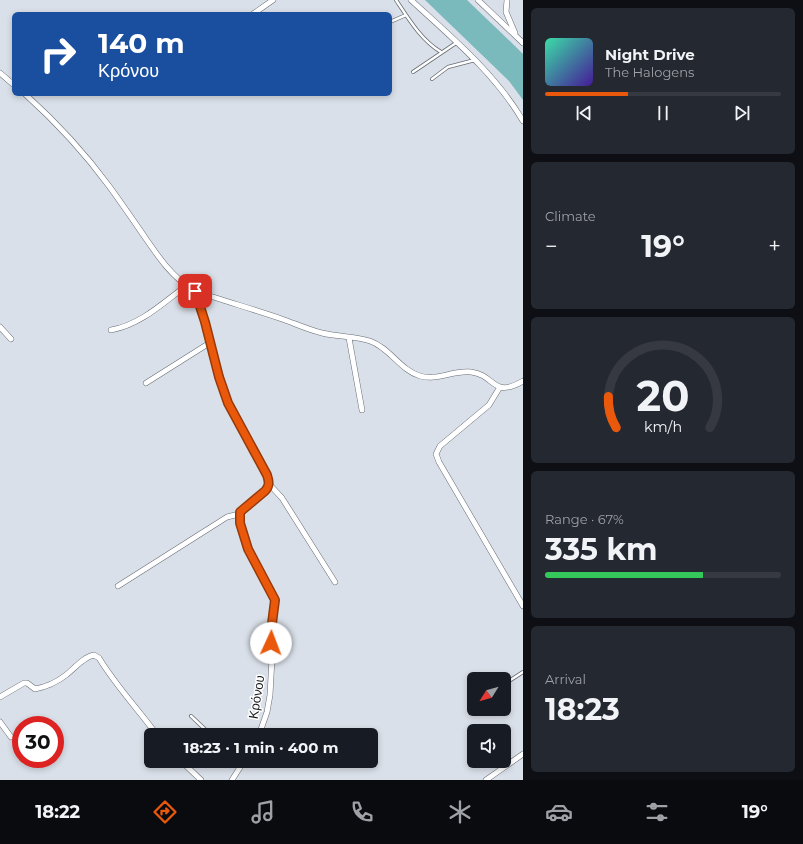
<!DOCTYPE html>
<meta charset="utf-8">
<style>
:root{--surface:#171b24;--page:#242831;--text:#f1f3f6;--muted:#9ea1a6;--line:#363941;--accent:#ea580c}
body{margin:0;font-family:Montserrat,sans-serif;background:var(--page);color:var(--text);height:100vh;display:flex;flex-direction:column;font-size:15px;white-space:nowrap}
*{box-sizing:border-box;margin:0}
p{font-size:13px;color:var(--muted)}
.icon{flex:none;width:22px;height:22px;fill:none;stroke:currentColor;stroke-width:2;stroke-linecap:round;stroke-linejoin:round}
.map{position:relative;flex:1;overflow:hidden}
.side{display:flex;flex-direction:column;gap:8px;padding:8px;background:#0d0f14;width:280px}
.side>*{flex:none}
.banner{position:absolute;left:12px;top:12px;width:380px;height:84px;border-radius:6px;box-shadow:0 2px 6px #0003;background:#1a4fa0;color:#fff;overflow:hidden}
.needle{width:26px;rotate:233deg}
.buttons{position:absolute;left:467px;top:672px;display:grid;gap:8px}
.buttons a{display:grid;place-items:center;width:44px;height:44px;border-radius:6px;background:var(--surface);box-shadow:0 2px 6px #0003;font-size:20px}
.speed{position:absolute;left:12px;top:716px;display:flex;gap:8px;font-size:20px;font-weight:700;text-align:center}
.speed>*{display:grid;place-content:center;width:52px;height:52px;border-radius:50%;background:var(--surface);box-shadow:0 2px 6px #0003;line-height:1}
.speed .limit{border:6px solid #d22;background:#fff;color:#111}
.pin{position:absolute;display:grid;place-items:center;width:34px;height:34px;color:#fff;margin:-17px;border-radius:8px;box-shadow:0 2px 6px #0006}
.me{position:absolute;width:44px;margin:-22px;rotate:2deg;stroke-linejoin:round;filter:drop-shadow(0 0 3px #0008)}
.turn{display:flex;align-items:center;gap:14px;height:84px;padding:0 20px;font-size:18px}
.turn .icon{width:52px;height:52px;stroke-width:2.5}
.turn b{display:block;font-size:28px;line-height:34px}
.big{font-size:30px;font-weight:700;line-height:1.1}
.side .card{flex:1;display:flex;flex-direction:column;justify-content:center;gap:6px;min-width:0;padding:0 14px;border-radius:6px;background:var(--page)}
.side .dial{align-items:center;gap:0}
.dial svg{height:104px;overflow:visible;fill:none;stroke:var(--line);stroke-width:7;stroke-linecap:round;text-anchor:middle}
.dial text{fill:var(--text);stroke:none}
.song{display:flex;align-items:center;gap:12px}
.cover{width:48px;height:48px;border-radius:6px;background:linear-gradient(135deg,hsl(160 70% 55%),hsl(260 70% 35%))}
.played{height:4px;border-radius:2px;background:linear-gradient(90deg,var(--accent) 35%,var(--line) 35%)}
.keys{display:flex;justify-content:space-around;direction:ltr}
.heat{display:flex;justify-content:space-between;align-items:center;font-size:22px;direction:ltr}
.charge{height:6px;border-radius:3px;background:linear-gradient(90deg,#34c759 67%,var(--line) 0)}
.trip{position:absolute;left:144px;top:728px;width:234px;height:40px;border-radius:6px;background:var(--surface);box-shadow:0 2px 6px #0003;font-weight:700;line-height:40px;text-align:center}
.dock{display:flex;height:64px;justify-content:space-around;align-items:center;background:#090b0e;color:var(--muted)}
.dock .icon{width:28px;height:28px}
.dock .active{color:var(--accent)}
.dock b{font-size:18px;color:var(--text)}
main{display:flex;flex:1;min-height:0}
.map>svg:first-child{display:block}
.water{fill:#7ababc}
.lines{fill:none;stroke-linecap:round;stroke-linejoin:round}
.service-casing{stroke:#666c74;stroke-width:4}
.minor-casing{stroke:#666c74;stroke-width:6}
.service{stroke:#fff;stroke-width:2.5}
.minor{stroke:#fff;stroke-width:5}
.route-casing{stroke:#983908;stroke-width:10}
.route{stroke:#ea580c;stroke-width:7}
.labels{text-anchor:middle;stroke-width:3;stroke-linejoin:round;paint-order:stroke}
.street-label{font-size:13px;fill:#191b1e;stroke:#fff}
</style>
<main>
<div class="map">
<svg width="523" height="780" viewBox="0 0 523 780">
<rect width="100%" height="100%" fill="#dae0e9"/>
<path class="water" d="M 425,0 L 467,0 L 515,46 L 523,54 L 523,100 L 509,81 Z"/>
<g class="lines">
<g class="service-casing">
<path id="service" d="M 396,0 C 408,18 421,40 441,52
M 390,22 L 406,15
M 413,72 L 456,43
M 432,79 L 448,67 L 475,60
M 509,681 L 523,672
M 191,716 L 211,735"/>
</g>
<g class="minor-casing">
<path id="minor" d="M 411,0 C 451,37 495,73 523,121
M 478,0 L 523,43
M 507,0 L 506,12 L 515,33
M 253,14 L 273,0
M 0,73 L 14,85
M 25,94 C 56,122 84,152 109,186 C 120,201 131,217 142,233 C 157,255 172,278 195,291 C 224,301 253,309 282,319 C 296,324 309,330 322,333 C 338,337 355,336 370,341 C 390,348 400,370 420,376 C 436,381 454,370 471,372 C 496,375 492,399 523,381
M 195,291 L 205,322 L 219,377 L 228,403 L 267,475 L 269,484 L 265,491 L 240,512 L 240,523 L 248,549 L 275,600 L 271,631 L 272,658 L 270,695 L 267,712 L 259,735
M 0,327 L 11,339
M 111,330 C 140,325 163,303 186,286
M 349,338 L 362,410
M 146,383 L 211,342
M 500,387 L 489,405 L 440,446 L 436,454 L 439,462 L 523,606
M 269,484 L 282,498 L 335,582
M 118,586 L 227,517 L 239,514
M 0,697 L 24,683 L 27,683 L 35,689 C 46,687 57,682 66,675 C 74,669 83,657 94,655 L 99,658 C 116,686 138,709 157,735
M 0,722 L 11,737
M 181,761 L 201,780
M 232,780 L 244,761
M 486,780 L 523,754"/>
</g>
<use href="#service" class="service"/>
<use href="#minor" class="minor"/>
</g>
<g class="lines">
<g class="route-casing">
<path id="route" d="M 195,291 L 205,322 L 219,377 L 228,403 L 267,475 C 269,481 270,486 265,491 L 240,512 L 240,523 L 248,549 L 275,600 L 271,631 L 271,643"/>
</g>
<use href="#route" class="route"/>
</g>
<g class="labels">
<g class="street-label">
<text transform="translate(256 697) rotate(-81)" y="5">Κρόνου</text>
</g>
</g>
</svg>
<div class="buttons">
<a><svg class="needle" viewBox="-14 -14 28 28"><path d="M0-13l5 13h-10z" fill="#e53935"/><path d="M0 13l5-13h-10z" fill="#9ea1a6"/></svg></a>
<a><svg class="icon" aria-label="sound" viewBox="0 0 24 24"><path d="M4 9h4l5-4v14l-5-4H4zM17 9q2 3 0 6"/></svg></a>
</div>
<div class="speed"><div class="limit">30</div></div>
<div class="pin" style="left:195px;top:291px;background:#d93025"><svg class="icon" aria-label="arrive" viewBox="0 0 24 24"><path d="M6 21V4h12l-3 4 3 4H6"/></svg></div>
<svg class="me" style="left:271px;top:643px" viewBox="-20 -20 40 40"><circle r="19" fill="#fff"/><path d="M0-13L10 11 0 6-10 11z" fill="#ea580c"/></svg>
<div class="trip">18:23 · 1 min · 400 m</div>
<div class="banner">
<div class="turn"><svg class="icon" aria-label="right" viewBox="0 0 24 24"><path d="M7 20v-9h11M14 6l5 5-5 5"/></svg><div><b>140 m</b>Κρόνου</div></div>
</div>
</div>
<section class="side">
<div class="card">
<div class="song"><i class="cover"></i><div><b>Night Drive</b><p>The Halogens</p></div></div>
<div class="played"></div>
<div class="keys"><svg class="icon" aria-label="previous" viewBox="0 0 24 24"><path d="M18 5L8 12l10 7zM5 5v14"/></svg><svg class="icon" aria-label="pause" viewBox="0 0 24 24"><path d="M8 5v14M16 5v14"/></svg><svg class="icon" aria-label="next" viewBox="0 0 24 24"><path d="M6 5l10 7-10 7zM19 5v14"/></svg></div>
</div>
<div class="card"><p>Climate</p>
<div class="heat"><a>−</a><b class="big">19°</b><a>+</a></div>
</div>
<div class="card dial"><svg viewBox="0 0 100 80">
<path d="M14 69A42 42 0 1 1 86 69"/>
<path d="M14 69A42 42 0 0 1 8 45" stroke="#ea580c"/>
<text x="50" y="56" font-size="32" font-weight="700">20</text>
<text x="50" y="72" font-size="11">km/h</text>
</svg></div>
<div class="card"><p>Range · 67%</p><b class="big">335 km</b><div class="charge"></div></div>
<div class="card"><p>Arrival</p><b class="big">18:23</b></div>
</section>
</main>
<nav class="dock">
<b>18:22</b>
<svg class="icon active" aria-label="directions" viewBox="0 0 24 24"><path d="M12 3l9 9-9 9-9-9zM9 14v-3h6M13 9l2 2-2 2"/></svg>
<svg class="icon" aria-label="music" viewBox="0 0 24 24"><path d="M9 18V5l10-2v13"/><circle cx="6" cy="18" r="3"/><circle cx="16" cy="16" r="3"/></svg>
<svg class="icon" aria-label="phone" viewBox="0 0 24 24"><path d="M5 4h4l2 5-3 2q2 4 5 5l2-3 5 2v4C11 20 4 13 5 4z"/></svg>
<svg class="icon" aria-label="climate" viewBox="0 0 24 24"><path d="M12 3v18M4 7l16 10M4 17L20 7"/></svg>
<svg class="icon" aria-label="car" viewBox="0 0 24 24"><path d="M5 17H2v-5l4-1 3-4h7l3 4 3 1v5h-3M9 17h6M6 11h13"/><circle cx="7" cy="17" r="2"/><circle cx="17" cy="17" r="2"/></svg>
<svg class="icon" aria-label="filters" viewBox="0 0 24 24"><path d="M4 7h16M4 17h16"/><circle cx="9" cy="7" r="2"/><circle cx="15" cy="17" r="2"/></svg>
<b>19°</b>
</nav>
